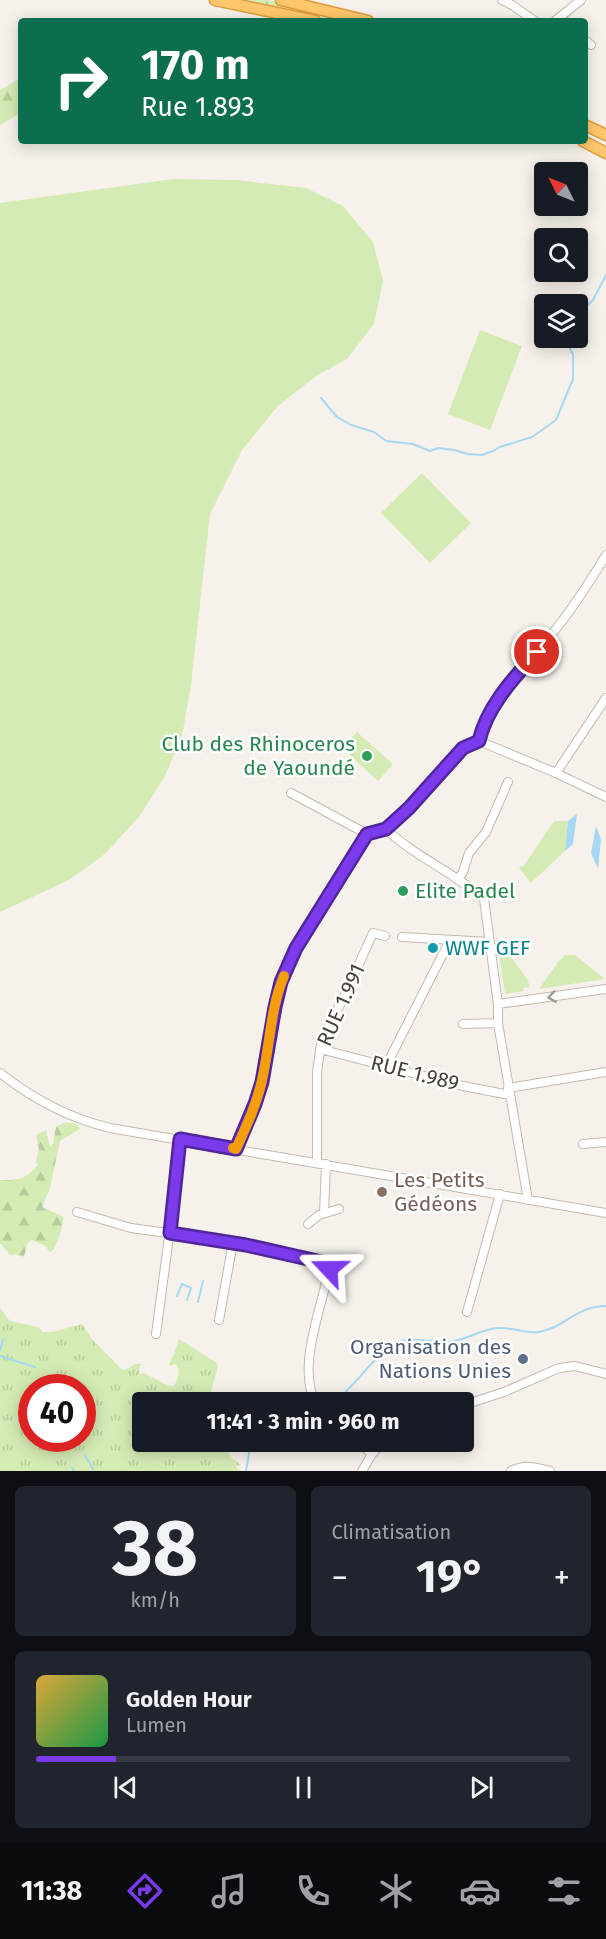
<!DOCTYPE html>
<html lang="fr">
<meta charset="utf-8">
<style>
:root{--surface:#171b24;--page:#20242c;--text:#f1f3f6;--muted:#9ea1a6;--line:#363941;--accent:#7c3aed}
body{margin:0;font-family:"Fira Sans",sans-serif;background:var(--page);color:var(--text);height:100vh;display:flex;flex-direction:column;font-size:22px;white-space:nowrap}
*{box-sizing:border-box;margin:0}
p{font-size:20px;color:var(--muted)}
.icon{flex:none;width:33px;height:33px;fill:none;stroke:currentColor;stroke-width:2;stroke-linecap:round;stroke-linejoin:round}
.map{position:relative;height:1471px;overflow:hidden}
.sheet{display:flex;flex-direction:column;gap:15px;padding:15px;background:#0d0f14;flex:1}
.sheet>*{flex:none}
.banner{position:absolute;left:18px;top:18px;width:570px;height:126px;border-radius:6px;box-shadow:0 3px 15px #0003;background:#0b6e4f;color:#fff;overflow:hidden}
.needle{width:39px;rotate:313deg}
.fabs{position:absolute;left:534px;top:162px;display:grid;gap:12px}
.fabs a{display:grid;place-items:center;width:54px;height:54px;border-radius:6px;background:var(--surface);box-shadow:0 3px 15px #0003;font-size:30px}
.speed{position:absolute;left:18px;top:1374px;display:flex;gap:12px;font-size:30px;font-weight:700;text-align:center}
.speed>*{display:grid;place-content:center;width:78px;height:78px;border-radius:50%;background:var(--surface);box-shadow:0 3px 15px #0003;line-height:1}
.speed .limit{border:9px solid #d22;background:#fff;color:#111}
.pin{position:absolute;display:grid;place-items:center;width:51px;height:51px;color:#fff;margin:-26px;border:3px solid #fff;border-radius:50%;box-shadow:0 2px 6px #0007}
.me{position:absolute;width:66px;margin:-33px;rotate:293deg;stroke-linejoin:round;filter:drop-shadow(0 0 4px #0008)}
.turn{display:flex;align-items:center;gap:21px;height:126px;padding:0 24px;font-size:27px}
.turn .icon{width:78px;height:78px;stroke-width:2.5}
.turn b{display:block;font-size:42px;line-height:51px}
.big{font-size:45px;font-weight:700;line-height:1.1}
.sheet .widget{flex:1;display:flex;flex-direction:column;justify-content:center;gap:9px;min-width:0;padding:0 21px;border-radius:9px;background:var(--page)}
.sheet .dial{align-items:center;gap:0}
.dial b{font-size:78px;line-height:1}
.song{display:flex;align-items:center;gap:18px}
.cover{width:72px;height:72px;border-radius:9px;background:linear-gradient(135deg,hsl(40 70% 55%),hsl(140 70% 35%))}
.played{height:6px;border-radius:3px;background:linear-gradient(90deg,var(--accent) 15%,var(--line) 15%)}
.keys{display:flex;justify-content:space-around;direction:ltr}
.heat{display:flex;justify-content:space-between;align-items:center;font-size:33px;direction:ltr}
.sheet .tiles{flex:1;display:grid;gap:15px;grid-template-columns:1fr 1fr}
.widget:last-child{grid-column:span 2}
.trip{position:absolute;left:132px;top:1392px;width:342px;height:60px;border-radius:6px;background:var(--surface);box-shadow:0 3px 15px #0003;font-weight:700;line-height:60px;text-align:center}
.dock{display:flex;height:96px;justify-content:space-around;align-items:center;background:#090b0e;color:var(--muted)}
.dock .icon{width:42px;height:42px}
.dock .on{color:var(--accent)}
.dock b{font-size:27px;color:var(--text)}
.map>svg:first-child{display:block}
.grass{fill:#d5ebb4}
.forest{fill:url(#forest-firs)}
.park{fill:url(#park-tufts);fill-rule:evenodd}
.garden{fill:url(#garden-dots)}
.water{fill:#a7d8f3}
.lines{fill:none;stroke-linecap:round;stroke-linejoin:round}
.stream{stroke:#a7d8f3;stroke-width:2}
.minor-casing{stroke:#c2baad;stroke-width:10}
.highway-casing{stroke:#e29b39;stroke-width:13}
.minor{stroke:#fff;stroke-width:8}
.highway{stroke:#ffc76d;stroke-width:10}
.oneway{stroke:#9c9892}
.route-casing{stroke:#51269a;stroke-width:15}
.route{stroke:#7c3aed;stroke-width:10}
.slow{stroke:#f59e0b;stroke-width:10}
.leisure-dot{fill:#2e9e5b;stroke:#fff;stroke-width:2}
.culture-dot{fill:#0f9aa8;stroke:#fff;stroke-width:2}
.education-dot{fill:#8d6e63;stroke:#fff;stroke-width:2}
.service-dot{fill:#5c6f8a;stroke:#fff;stroke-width:2}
.labels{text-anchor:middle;stroke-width:5;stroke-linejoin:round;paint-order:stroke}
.leisure-label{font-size:21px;fill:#27864d;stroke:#fff;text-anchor:end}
.culture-label{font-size:21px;fill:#0d838f;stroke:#fff;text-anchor:start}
.street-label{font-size:21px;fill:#4b4338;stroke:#fff}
.education-label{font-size:21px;fill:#785e54;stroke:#fff;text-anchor:start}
.service-label{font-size:21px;fill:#4e5e75;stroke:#fff;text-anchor:end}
</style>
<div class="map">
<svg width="606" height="1471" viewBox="0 0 606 1471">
<defs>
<pattern id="forest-firs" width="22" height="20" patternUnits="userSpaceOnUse" patternTransform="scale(1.5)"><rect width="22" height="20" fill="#d5ebb4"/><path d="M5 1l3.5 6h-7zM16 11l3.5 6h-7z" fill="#b8cb9c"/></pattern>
<pattern id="park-tufts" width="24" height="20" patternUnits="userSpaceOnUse" patternTransform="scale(1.5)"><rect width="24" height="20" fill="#d5ebb4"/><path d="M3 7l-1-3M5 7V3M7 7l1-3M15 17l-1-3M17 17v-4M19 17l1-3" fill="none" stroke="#b8cb9c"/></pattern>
<pattern id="garden-dots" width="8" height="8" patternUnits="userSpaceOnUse" patternTransform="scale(1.5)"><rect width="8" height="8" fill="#d5ebb4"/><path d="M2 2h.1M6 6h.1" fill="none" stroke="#b8cb9c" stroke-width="1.8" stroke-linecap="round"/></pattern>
</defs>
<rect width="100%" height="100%" fill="#f6f2eb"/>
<path class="grass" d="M 173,179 L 235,180 L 306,188 L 343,206 L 373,242 L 383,281 L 374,324 L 347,359 L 316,376 L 277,407 L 242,450 L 210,514 L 191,685 L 182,736 L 165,776 L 139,817 L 105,854 L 69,880 L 0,912 L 0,203 Z
M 480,330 L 522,346 L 490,430 L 448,414 Z
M 422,473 L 471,523 L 430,563 L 381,513 Z
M 357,732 L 393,764 L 378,781 L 342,748 Z
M 554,821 L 568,821 L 565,851 L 531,883 L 519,868 L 521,866 L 523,867 Z
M 497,941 L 502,946 L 500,948 L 505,955 L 508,953 L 528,980 L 529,987 L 523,988 L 524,991 L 505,994 Z
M 565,955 L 575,955 L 605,979 L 539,989 L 558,962 Z"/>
<path class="forest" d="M 21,78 L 21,113 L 0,125 L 0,90 Z
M 64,1123 C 72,1123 77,1122 80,1129 L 60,1141 L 50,1188 L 42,1207 L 64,1217 L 60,1235 L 54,1249 L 50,1252 L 44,1245 L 31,1240 L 27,1244 L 24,1257 L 16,1254 L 10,1255 L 0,1243 L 0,1180 C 20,1180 24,1180 38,1165 L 36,1162 L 39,1149 L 36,1135 L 46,1130 L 50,1147 L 53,1143 L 56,1127 Z"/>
<path class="park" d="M 0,1308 L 10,1321 L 38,1327 L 42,1332 L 52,1332 L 82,1324 L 92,1339 L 121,1369 L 125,1370 L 135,1364 L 141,1364 L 139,1369 L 140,1374 L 144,1373 L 167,1385 L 174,1386 C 178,1379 181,1371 176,1364 L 170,1366 L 169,1364 L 174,1354 L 179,1339 L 217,1363 L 218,1367 L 208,1402 L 142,1402 L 142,1442 L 206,1442 L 214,1444 L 220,1451 L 226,1449 L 232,1458 L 241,1465 L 236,1466 L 237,1469 L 242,1471 L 0,1471 ZM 32,1388 L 82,1388 L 82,1438 L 32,1438 Z"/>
<path class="garden" d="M 236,0 L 268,0 L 356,21 L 330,21 Z"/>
<path class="water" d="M 577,814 L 573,844 L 565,851 L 568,821 Z
M 596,826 L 601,839 L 598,869 L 591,853 Z"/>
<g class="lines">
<path class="stream" d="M 578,314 L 593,300 L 606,275
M 321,398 L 337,417 L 351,425 L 374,432 L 386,441 L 413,444 L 430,451 L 438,448 L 454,450 L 467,454 L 482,455 L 493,451 L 500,447 L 532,437 L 556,420 L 573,379 L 573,354 L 570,349 L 573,338
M 177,1296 L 182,1284 L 191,1288 L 187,1300
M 198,1302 L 203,1281
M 0,1350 L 3,1340
M 0,1356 L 35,1367
M 170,1402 L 171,1402
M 334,1402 C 357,1386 376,1350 401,1341 C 410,1337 434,1342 446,1342 C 464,1342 480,1329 498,1328 C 512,1327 527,1334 539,1332 C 566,1327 576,1306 606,1306
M 85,1455 L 93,1469
M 72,1468 L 74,1471
M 246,1471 L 251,1442"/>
<g class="minor-casing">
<path id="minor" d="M 502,0 L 512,5 L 535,21
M 555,21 L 581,0
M 585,40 L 591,45
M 479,741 C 488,699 524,667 551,635 C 572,610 589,583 606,555
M 479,741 L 556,773 L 606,797
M 556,773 L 606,698
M 291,793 L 367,834
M 386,829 C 415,857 454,872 484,899 L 498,1004 L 498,1023 L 528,1200
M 458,880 L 463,872 L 469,853 L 486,832 L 508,782
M 402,937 L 490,942
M 498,1004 L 606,989
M 463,1024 L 498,1023
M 320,1049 L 463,1086 L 510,1095
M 386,1066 L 450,940
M 0,1073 C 34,1100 68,1118 110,1128 L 606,1213
M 508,1088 L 606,1072
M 583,1144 L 606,1142
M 236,1149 L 255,1104 L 262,1082 L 275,1007 L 281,983 L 288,966 L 296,948 L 367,834 L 386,829 L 409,808 L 463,748 L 479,741
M 317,1163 L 317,1072 L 322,1038 L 343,999 L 373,933 L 385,936
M 77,1212 L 131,1228 L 233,1242 L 326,1263 L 329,1269 C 322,1308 297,1365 315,1402
M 324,1213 L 326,1164
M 308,1224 L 319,1215 L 339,1209
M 467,1312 L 500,1194
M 219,1320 L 233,1242
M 156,1334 L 175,1192 L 180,1139
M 464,1405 L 504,1392 L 559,1368 L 575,1366 L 606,1374
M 358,1442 L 372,1454
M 362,1471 L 372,1454 L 383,1442
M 511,1471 C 524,1464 536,1467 550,1471"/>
</g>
<g class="highway-casing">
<path id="highway" d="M 215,0 L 315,21
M 281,0 L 368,21
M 585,125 L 606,135
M 583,141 L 606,153"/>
</g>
<use href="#minor" class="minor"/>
<use href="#highway" class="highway"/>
</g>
<defs><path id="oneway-chevron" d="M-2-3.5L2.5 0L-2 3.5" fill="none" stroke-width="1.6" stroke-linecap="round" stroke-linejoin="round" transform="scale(1.5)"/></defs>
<use class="oneway" href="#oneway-chevron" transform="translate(552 997) rotate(172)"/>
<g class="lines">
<g class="route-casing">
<path id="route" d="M 329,1269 L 326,1263 L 246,1245 L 170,1233 L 180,1139 L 236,1149 L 255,1104 L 262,1082 L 275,1007 L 281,982 L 288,966 L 296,948 L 367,834 L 386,829 L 409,808 L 463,748 L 479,741 C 487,706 514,678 537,652"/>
</g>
<use href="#route" class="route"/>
<path class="slow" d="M 233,1148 L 236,1149 C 246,1127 257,1104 262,1080 C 270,1046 270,1009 284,976"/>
</g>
<g class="leisure-dot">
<circle cx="367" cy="756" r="6"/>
<circle cx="403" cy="891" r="6"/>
</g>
<circle class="culture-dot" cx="433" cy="948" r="6"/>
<circle class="education-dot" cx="382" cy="1192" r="6"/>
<circle class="service-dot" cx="523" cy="1359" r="6"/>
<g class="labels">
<g class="leisure-label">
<text x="355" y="751">Club des Rhinoceros<tspan x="355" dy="24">de Yaoundé</tspan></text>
<text x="415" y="898" text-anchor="start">Elite Padel</text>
</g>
<g class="culture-label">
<text x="445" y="955">WWF GEF</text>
</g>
<g class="street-label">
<text transform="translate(341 1005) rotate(-66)" y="7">RUE 1.991</text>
<text transform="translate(415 1073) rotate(14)" y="7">RUE 1.989</text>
</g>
<g class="education-label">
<text x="394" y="1187">Les Petits<tspan x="394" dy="24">Gédéons</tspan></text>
</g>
<g class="service-label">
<text x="511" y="1354">Organisation des<tspan x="511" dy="24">Nations Unies</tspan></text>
</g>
</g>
</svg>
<div class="fabs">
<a><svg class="needle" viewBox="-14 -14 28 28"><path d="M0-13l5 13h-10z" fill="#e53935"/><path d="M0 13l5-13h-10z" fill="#9ea1a6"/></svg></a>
<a><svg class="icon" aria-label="search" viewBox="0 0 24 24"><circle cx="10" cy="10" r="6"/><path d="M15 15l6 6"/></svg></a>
<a><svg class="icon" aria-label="layers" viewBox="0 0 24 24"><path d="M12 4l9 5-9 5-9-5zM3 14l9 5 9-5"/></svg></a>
</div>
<div class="speed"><div class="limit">40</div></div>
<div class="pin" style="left:537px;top:652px;background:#d93025"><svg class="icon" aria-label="arrive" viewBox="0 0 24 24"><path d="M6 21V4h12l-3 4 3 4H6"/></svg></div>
<svg class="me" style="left:329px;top:1269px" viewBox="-20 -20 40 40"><path d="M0-17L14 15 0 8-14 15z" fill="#7c3aed" stroke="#fff" stroke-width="4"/></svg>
<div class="trip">11:41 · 3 min · 960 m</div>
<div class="banner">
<div class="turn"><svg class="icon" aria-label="right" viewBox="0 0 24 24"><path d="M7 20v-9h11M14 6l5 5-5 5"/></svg><div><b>170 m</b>Rue 1.893</div></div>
</div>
</div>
<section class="sheet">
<div class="tiles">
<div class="widget dial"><b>38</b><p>km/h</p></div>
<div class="widget"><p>Climatisation</p>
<div class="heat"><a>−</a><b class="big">19°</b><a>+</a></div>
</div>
<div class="widget">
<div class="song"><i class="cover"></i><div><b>Golden Hour</b><p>Lumen</p></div></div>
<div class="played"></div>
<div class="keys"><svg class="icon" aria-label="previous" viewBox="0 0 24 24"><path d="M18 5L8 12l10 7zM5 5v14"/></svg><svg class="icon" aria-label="pause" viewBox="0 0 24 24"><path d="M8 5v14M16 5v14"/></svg><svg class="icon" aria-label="next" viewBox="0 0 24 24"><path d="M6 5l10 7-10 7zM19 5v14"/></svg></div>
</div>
</div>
</section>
<nav class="dock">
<b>11:38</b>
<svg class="icon on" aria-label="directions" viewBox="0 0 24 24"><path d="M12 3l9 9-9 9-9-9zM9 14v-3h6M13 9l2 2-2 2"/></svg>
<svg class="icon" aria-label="music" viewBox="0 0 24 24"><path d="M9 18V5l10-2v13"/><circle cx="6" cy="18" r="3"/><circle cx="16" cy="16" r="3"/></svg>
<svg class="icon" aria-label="phone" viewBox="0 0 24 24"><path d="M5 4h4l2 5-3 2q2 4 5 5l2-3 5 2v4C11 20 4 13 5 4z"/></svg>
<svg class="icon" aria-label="climate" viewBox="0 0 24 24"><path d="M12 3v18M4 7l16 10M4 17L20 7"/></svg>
<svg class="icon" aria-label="car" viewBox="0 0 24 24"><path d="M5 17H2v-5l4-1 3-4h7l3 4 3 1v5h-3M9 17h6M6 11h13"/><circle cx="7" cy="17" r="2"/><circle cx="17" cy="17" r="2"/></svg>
<svg class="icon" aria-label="filters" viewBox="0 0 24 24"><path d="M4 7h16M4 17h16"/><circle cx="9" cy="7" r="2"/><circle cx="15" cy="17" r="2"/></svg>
</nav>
